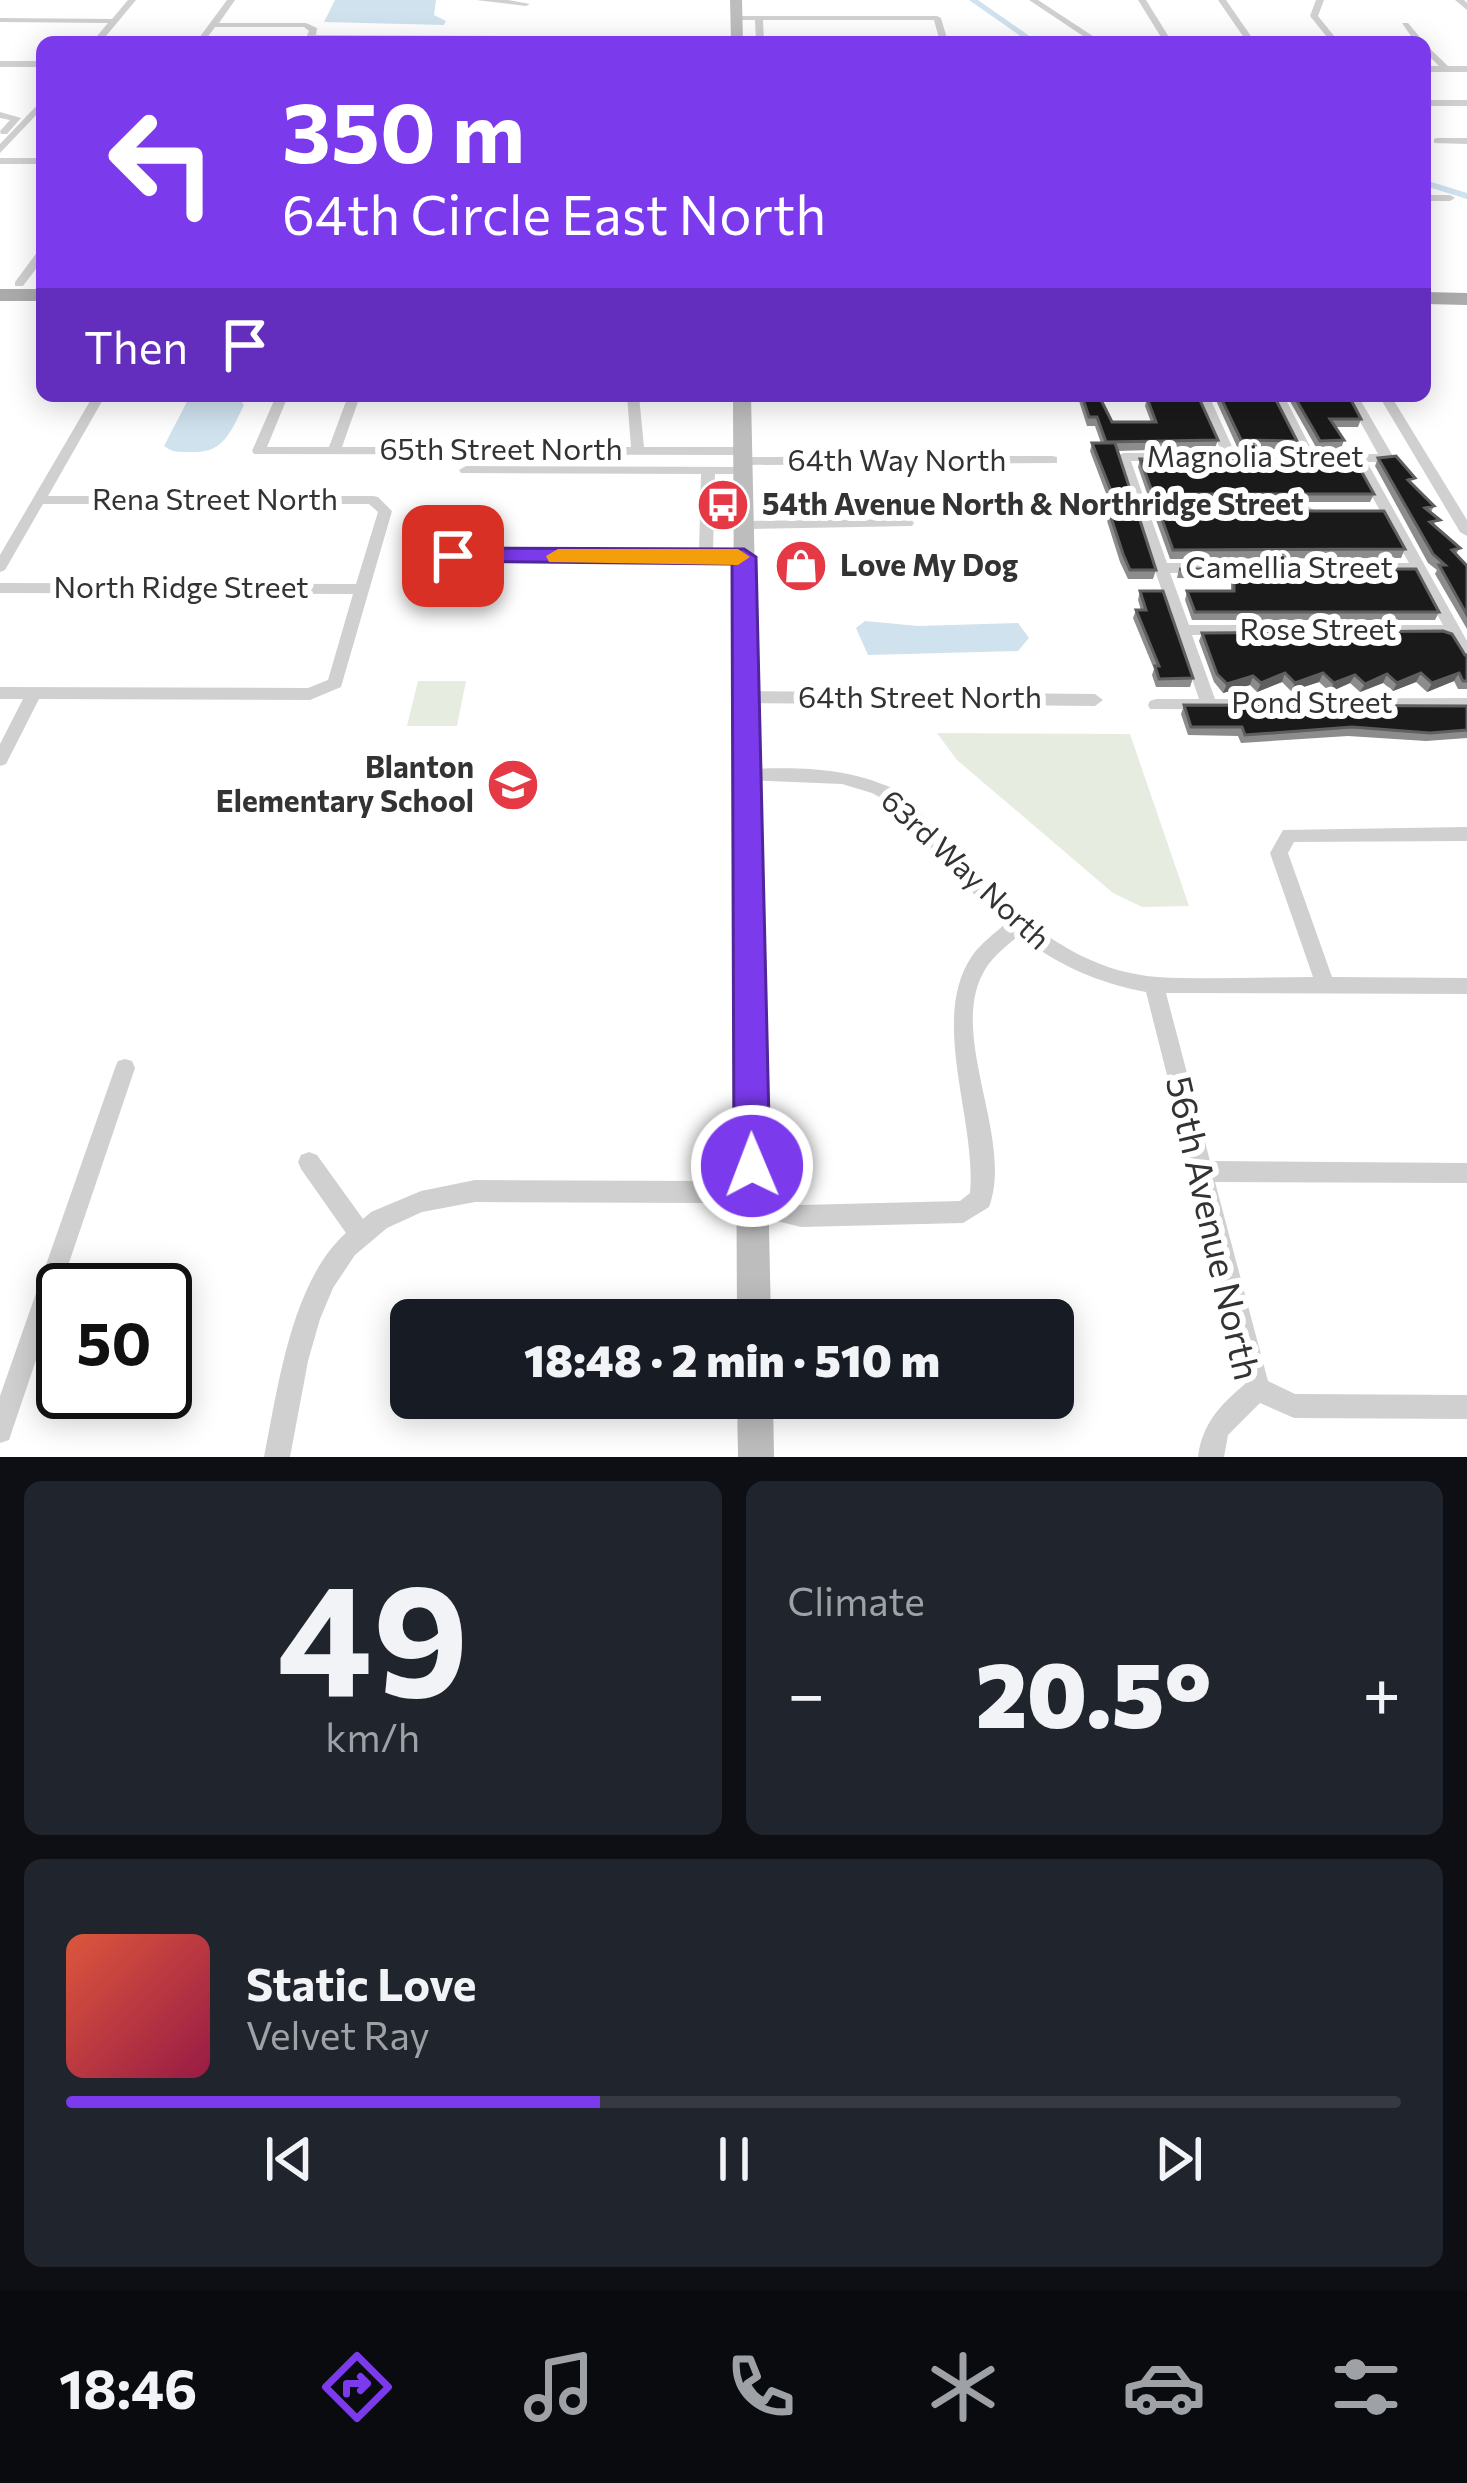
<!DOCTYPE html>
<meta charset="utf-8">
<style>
:root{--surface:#171b24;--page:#20242c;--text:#f1f3f6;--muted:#9ea1a6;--line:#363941;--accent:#7c3aed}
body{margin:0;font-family:Commissioner,sans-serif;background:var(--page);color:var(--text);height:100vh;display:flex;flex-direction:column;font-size:45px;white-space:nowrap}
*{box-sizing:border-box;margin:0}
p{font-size:39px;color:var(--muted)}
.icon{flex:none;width:66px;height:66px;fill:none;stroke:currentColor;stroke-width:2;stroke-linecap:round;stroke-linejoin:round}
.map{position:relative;height:1457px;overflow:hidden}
.sheet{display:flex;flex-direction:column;gap:24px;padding:24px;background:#0d0f14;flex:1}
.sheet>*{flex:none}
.top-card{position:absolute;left:36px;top:36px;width:1395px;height:366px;border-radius:18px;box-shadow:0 6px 30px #0003;background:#7c3aed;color:#fff;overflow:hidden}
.speed{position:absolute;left:36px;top:1263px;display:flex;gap:24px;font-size:60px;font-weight:700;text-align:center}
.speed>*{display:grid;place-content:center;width:156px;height:156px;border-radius:50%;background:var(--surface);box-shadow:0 6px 30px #0003;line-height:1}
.speed .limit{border:6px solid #111;border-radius:18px;background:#fff;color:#111}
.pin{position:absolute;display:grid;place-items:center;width:102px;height:102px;color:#fff;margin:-51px;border-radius:24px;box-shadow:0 6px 18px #0006}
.me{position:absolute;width:132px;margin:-66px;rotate:359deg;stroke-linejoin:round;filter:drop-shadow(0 0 9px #0008)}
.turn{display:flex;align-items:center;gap:42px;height:252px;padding:0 48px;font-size:54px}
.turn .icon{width:156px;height:156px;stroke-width:2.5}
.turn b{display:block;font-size:84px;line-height:102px}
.then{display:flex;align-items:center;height:114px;padding:0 48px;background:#0003;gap:24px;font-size:45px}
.big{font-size:90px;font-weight:800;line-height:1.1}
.sheet .tile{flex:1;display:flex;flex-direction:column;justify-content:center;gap:18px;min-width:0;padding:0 42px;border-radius:18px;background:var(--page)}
.sheet .dial{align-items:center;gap:0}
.dial b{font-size:156px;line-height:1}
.song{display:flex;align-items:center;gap:36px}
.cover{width:144px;height:144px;border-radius:18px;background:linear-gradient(135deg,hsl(10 70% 55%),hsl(340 70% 35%))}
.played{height:12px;border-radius:6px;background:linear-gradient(90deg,var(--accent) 40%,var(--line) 40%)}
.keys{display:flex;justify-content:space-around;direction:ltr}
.heat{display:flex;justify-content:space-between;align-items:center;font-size:66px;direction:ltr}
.sheet .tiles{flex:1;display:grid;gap:24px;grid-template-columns:1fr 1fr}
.tile:last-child{grid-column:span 2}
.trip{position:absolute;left:390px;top:1299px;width:684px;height:120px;border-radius:18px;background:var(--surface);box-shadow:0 6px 30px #0003;font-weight:800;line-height:120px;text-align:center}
.menu{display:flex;height:192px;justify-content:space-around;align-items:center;background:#090b0e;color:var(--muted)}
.menu .icon{width:84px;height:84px}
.menu .on{color:var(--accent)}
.menu b{font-size:54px;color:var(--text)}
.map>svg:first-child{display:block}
.green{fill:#e6ecdf}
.water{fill:#cfe2ee}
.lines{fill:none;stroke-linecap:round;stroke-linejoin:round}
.canal{fill:#cfe2ee;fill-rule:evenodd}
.street{fill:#d0d0d0;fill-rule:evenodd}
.secondary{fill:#bdbdbd;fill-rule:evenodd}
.primary{fill:#ababab;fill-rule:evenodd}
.wall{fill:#8c8c8c}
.shaded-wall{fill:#5f5f5f}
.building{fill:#1a1a1a;stroke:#5f5f5f;stroke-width:3}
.route{fill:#7c3aed;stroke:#51269a;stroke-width:3}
.slow{fill:#f59e0b}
.labels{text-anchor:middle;stroke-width:12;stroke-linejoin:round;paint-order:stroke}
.street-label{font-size:30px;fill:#333;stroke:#fff}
.poi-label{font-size:30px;font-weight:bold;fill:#333;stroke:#fff;text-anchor:start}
.near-street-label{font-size:36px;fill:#333;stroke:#fff}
</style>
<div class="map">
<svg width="1467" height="1457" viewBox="0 0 1467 1457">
<rect width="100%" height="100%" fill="#fff"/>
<path class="green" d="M 418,681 L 466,681 L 457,726 L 407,726 Z
M 937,733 L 1130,734 L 1189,906 L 1142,907 L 1113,893 L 957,760 Z"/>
<path class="water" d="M 335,0 L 436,0 L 434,15 L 446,21 L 444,25 L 324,22 Z
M 190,396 L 237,396 L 244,405 C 231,431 224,454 191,452 C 179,452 173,453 164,446 Z
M 865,621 L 918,626 L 1018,623 L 1029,638 L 1018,651 L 868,655 L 856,628 Z"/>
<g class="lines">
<path class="canal" d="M 969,0 L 978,0 L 1038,42 L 1029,42 Z
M 1425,180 L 1467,193 L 1467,199 L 1425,186 Z"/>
<path class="street" d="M 128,0 L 136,0 L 101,42 L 92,42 L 108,23 L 0,22 L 0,18 L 112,19 Z
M 227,0 L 235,0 L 219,23 L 306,23 L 317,28 L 316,35 L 737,37 L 741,40 L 662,42 L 313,40 L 312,42 L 304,42 L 309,31 L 304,27 L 215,27 L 204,42 L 196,42 Z
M 476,0 L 508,0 L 530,4 L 526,6 Z
M 1029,0 L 1038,0 L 1102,42 L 1092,42 Z
M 1138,0 L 1146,0 L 1172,42 L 1164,42 Z
M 1218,0 L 1226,0 L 1255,42 L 1247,42 Z
M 1316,0 L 1324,0 L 1318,16 L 1339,42 L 1331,42 L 1310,16 Z
M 1455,0 L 1464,0 L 1467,3 L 1467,10 Z
M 737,16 L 937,16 L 941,18 L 948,42 L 940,42 L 934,20 L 763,20 L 764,42 L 756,42 L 755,20 L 734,20 Z
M 1402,23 L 1408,23 L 1424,42 L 1415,42 Z
M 1425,44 L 1448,66 L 1467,66 L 1467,72 L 1425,72 L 1425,66 L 1439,66 L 1425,52 Z
M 0,61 L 42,61 L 42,67 L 0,67 Z
M 42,100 L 42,109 L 0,153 L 0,144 Z
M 1425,100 L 1467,100 L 1467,106 L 1425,106 Z
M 0,112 L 21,118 L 7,134 L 1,134 L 0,131 L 10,120 L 0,118 Z
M 1437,138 L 1467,138 L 1467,144 L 1434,143 L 1434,139 Z
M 0,158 L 42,158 L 42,164 L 0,164 Z
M 1425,195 L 1450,195 L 1455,198 L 1450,201 L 1425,201 Z
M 42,250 L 42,261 L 23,286 L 15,286 L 15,282 L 38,251 Z
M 93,396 L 105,396 L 48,496 L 373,496 L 378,497 L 392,511 L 341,687 L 310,700 L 39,699 L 6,764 L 0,766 L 0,744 L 23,699 L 0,699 L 0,687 L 308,688 L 328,680 L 353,594 L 0,593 L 0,583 L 356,584 L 378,512 L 369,504 L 43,504 L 5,570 L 0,572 L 0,555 Z
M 276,396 L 288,396 L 267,447 L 329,447 L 348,396 L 360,396 L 342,447 L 631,447 L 627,396 L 639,396 L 644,447 L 743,447 L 750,451 L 743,455 L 254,454 L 252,451 Z
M 1197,396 L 1209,396 L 1235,453 L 1301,454 L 1272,396 L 1284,396 L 1314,454 L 1378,454 L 1346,396 L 1358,396 L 1394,458 L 1387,462 L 1367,462 L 1467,641 L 1467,660 L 1461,659 L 1448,635 L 1192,635 L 1215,699 L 1467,698 L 1467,710 L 1150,709 L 1148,705 L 1150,701 L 1156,699 L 1199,699 L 1116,457 L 1123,453 L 1222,453 ZM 1131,461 L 1353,462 L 1409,563 L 1167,563 L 1150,515 L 1309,515 L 1316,511 L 1309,507 L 1147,507 ZM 1170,573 L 1414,573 L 1443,625 L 1189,625 Z
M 1379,396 L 1391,396 L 1467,520 L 1467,536 L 1460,532 Z
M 1052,456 L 1057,457 L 1057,463 L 743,465 L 736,461 L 743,457 Z
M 466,466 L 748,467 L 750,470 L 743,474 L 715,474 L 713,552 L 744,552 L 751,557 L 744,562 L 448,559 L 446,556 L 448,553 L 453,551 L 699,552 L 701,474 L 461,473 L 459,470 Z
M 907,519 L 912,520 L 914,523 L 912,526 L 744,529 L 737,525 L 744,521 Z
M 746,691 L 1095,694 L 1103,700 L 1095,706 L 746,703 L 738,697 Z
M 747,769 C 802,767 852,767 902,793 C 972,867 1046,969 1157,977 C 1208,980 1261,977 1313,977 L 1270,853 L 1283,830 L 1467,827 L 1467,841 L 1294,842 L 1288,853 L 1332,977 L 1467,978 L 1467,994 L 1166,993 L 1210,1161 L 1467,1163 L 1467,1183 L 1215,1182 L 1268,1381 L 1295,1394 L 1467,1395 L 1467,1419 L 1294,1418 L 1260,1403 L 1228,1435 L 1224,1457 L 1198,1457 C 1202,1424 1220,1405 1245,1384 L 1146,992 C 1098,983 1057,965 1019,935 C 1008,945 994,955 986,968 C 945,1032 1015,1138 989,1207 L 963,1223 L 801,1227 L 706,1203 L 475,1202 L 422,1212 L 387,1228 L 355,1255 L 333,1288 L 320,1319 L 308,1361 L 290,1457 L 264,1457 C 278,1388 291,1282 346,1233 L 301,1169 L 298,1162 L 301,1155 L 309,1152 L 317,1155 L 363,1219 L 371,1212 L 421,1191 L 475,1180 L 706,1181 L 801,1205 L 960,1201 L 970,1193 C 977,1121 929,1019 972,956 C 981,943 994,934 1005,924 L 974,894 L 890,803 L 872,793 L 842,784 L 741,780 L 738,775 L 741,770 Z
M 125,1059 L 132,1061 L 135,1068 L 12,1431 L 9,1440 L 0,1443 L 0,1396 L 115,1068 L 118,1061 Z"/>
<path class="secondary" d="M 730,0 L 742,0 L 743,42 L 731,42 Z
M 733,396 L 751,396 L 771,1320 L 737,1320 Z
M 737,1398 L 773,1398 L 774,1457 L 738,1457 Z"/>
<path class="primary" d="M 0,289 L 42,289 L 42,301 L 0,301 Z
M 1425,292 L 1467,293 L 1467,305 L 1425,304 Z"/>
</g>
<path class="wall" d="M 1080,396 L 1099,396 L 1112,422 L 1151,422 L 1145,406 L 1147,398 L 1198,396 L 1218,440 L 1215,448 L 1117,451 L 1156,570 L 1153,579 L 1128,579 L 1120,562 L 1102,505 L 1104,496 L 1107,496 L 1090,451 L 1092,443 L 1101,443 L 1095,426 L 1087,426 L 1079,401 Z
M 1214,396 L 1274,396 L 1297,441 L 1294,449 L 1238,449 Z
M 1287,396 L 1349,396 L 1361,419 L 1358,427 L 1336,427 L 1344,440 L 1341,449 L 1317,449 Z
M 1378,458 L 1412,484 L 1434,506 L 1431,512 L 1436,528 L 1460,548 L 1456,554 L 1467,566 L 1467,629 L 1435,574 L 1437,570 L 1428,563 L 1375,466 Z
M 1140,459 L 1374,494 L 1370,502 L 1150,502 L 1138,467 Z
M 1159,511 L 1405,549 L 1401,558 L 1170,559 L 1156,520 Z
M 1179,569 L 1416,569 L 1439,612 L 1435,620 L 1192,620 L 1185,600 L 1187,591 L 1231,591 L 1231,579 L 1177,578 Z
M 1140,591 L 1193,678 L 1190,687 L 1156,687 L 1152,675 L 1154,669 L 1133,618 L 1136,610 L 1141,610 L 1138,600 Z
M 1202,633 L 1467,655 L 1467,689 L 1458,689 L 1454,681 L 1427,692 L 1416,682 L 1393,691 L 1383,683 L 1360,692 L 1350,683 L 1330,692 L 1319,682 L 1291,691 L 1282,682 L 1257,692 L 1250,685 L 1223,693 L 1214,682 L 1199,641 Z
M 1184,705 L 1467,706 L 1467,738 L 1426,741 L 1348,736 L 1241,743 L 1238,736 L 1188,735 L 1181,714 Z"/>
<path class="shaded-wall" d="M 1285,673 L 1282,682 L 1257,692 L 1261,683 Z
M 1323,673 L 1319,682 L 1291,691 L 1295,683 Z
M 1421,673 L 1416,682 L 1393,691 L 1397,683 Z
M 1459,673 L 1454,681 L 1427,692 L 1432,683 Z
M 1387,674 L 1383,683 L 1360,692 L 1365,684 Z
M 1355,675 L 1350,683 L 1330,692 L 1334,683 Z
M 1253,676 L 1250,685 L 1223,693 L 1227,684 Z"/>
<path class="building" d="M 1082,396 L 1099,396 L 1112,422 L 1156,422 L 1147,398 L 1198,396 L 1218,440 L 1106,442 L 1097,417 L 1089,417 Z
M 1220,396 L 1274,396 L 1297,441 L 1241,440 Z
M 1294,396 L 1349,396 L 1361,419 L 1330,419 L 1344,440 L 1320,441 Z
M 1092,443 L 1115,443 L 1156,570 L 1130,570 L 1123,554 L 1104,496 L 1113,496 Z
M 1396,456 L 1415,478 L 1408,480 L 1434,506 L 1425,508 L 1440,520 L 1430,522 L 1460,548 L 1452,550 L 1467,566 L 1467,615 L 1439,565 L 1445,565 L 1433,554 L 1378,458 Z
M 1354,458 L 1374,494 L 1153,494 L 1140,459 Z
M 1159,511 L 1384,511 L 1405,549 L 1173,550 Z
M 1179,569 L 1416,569 L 1439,612 L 1195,612 L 1187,591 L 1234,591 L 1234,571 Z
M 1140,591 L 1163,591 L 1193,678 L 1159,679 L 1155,666 L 1159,666 L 1136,610 L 1146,610 Z
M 1443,631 L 1452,634 L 1465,655 L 1467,655 L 1467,681 L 1463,681 L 1459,673 L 1432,683 L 1421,673 L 1397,683 L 1387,674 L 1365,684 L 1355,675 L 1334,683 L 1323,673 L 1295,683 L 1285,673 L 1261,683 L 1253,676 L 1227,684 L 1217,674 L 1202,633 Z
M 1184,705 L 1467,706 L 1467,730 L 1430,733 L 1352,727 L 1245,735 L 1242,727 L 1191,727 Z"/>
<path class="route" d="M 453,548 L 744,549 L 756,557 L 770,1166 L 765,1178 L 752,1183 L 739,1178 L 734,1166 L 732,564 L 445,561 L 441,556 Z"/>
<path class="slow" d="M 558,549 L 738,549 L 750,557 L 738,565 L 549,562 L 546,556 Z"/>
<defs>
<g id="bus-disc" transform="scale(2.7)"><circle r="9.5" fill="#e63946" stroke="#fff"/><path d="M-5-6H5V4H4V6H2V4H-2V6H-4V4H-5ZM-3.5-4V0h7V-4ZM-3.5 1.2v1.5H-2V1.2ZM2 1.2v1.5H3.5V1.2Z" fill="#fff"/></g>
<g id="shop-disc" transform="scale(2.7)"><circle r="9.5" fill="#e63946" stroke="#fff"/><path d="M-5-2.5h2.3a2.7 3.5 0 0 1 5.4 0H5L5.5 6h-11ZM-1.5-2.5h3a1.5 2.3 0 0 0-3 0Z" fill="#fff"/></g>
<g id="school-disc" transform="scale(2.7)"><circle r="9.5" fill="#e63946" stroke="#fff"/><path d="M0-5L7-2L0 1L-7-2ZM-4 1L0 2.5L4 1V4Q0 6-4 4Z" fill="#fff"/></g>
</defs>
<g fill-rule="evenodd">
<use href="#bus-disc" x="723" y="505"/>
<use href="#shop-disc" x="801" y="566"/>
<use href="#school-disc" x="513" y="785"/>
</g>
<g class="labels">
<g class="street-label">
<text x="501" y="460">65th Street North</text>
<text x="1255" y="467">Magnolia Street</text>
<text x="897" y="471">64th Way North</text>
<text x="215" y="510">Rena Street North</text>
<text x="1289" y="578">Camellia Street</text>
<text x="181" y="598">North Ridge Street</text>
<text x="1318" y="640">Rose Street</text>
<text x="920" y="708">64th Street North</text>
<text x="1312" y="713">Pond Street</text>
<text transform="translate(965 870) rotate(43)" y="10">63rd Way North</text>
</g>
<g class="poi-label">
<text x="762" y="515">54th Avenue North &amp; Northridge Street</text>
<text x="840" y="576">Love My Dog</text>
<text x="474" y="778" text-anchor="end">Blanton<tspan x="474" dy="34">Elementary School</tspan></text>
</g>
<g class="near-street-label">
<text transform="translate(1213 1228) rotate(77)" y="13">56th Avenue North</text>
</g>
</g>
</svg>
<div class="speed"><div class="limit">50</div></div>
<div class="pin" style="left:453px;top:556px;background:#d93025"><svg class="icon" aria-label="arrive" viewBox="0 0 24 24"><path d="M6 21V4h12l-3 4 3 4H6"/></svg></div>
<svg class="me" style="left:752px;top:1166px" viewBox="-20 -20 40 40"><circle r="17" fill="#7c3aed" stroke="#fff" stroke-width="3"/><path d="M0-11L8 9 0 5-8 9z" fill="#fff"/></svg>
<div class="trip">18:48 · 2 min · 510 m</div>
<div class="top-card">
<div class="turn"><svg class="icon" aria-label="left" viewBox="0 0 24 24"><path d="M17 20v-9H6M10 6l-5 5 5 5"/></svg><div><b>350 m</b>64th Circle East North</div></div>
<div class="then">Then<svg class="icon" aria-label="arrive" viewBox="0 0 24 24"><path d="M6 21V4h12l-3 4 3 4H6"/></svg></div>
</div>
</div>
<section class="sheet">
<div class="tiles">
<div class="tile dial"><b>49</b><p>km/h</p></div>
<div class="tile"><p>Climate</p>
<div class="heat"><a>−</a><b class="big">20.5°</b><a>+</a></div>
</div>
<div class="tile">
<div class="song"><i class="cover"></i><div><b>Static Love</b><p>Velvet Ray</p></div></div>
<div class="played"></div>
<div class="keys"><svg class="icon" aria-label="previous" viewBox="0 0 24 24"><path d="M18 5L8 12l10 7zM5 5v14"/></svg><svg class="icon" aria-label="pause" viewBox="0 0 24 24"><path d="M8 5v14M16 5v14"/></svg><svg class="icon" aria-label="next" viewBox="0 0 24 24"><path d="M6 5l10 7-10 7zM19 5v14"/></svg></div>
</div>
</div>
</section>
<nav class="menu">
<b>18:46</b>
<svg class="icon on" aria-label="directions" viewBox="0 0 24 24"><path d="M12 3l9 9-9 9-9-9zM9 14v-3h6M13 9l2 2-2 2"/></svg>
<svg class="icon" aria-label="music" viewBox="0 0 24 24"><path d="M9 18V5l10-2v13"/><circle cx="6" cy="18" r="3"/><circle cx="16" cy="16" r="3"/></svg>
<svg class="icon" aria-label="phone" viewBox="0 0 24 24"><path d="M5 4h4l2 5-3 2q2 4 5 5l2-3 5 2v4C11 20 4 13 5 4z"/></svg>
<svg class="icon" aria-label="climate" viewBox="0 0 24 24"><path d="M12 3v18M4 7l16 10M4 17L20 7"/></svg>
<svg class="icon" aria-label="car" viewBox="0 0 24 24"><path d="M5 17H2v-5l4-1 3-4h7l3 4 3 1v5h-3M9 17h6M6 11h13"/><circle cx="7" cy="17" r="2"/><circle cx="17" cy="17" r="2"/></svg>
<svg class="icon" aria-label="filters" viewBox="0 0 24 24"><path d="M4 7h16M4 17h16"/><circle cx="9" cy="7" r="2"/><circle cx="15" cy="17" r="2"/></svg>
</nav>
